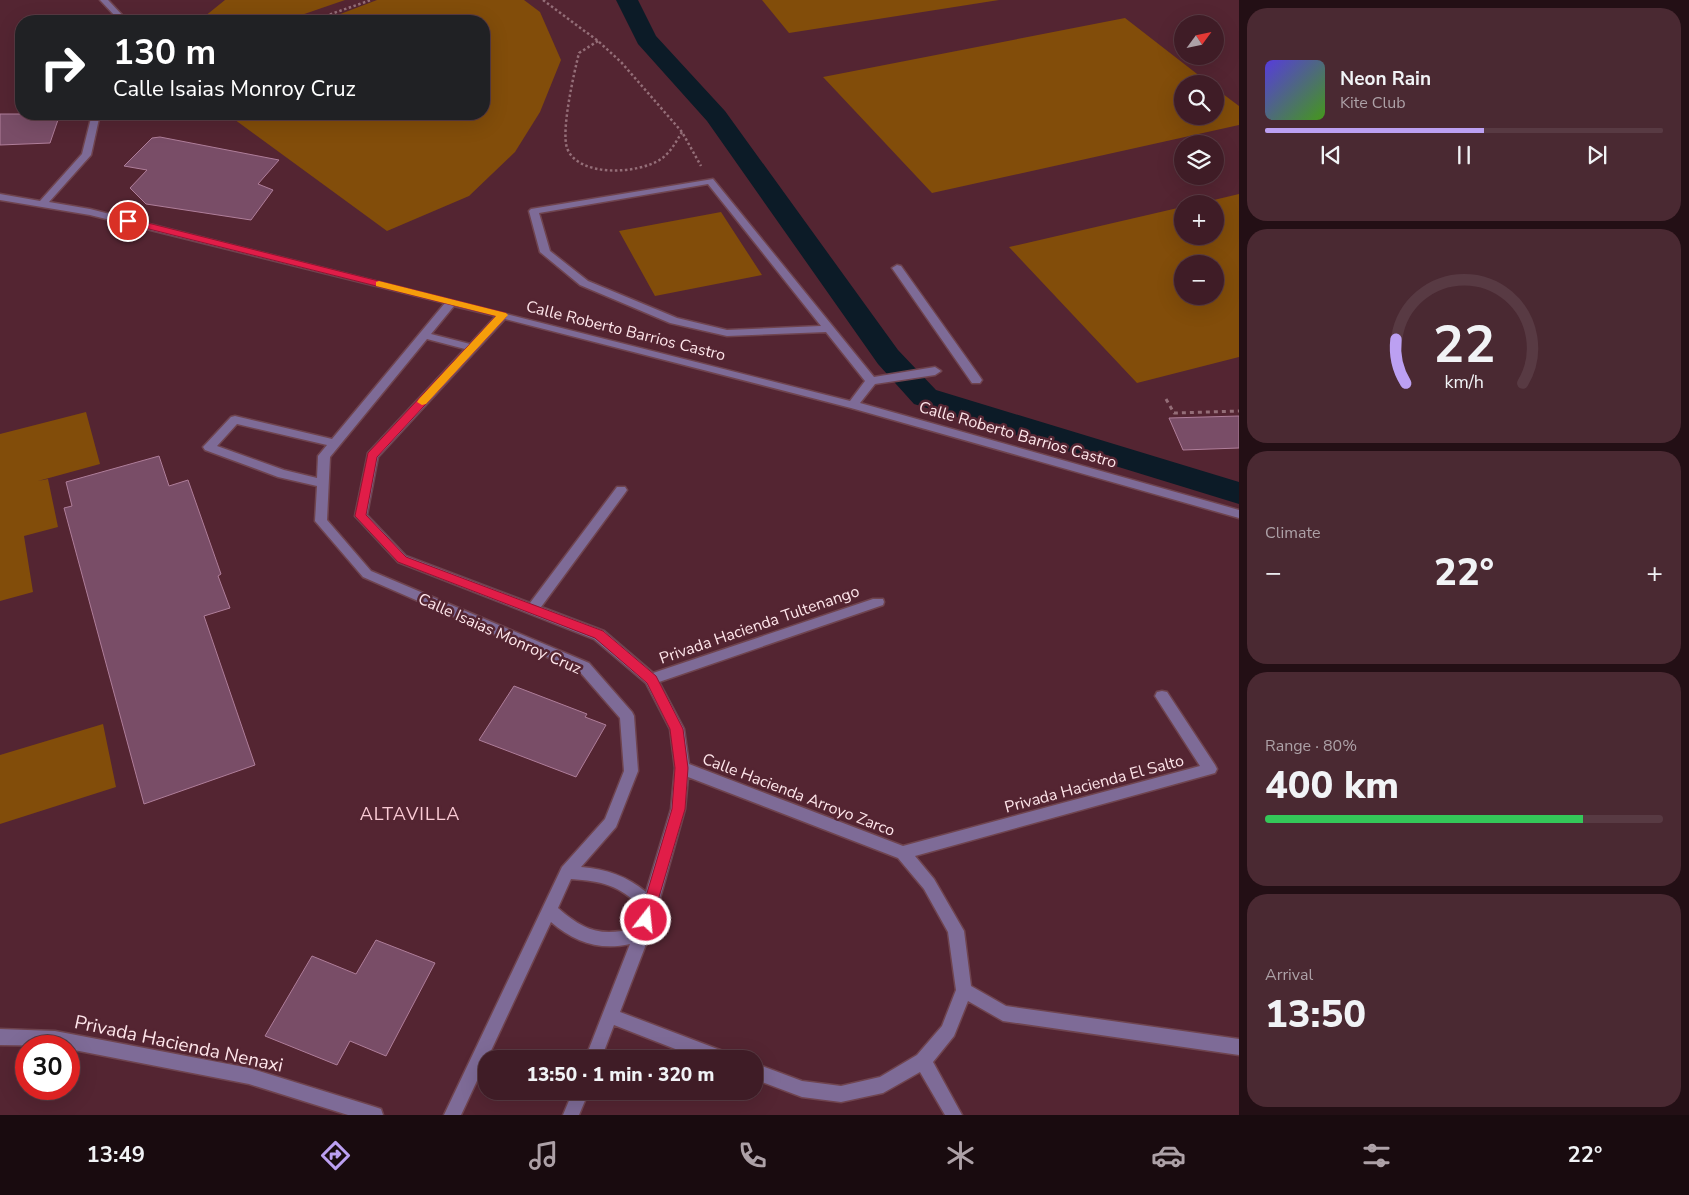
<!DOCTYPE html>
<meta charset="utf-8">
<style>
:root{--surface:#3f1c26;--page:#4a2932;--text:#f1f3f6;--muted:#ada1a7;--line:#583a43;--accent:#bca0f2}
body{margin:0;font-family:"Nunito Sans",sans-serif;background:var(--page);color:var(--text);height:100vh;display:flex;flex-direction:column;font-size:19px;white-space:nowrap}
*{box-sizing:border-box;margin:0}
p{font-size:16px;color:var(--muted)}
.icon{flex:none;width:28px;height:28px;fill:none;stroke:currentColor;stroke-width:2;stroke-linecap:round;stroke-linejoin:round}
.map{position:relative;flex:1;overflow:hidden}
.side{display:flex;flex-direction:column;gap:8px;padding:8px;background:#230f15;width:450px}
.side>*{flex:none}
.hud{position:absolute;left:15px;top:15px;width:475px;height:105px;border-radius:20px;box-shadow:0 5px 20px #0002,0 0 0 1px var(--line);background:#202124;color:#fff;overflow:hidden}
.needle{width:32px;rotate:57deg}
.controls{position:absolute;left:1174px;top:15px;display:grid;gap:10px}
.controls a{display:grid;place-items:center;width:50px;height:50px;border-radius:50%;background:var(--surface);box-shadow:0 5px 20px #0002,0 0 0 1px var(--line);font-size:25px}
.speed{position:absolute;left:15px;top:1035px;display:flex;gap:10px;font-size:25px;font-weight:700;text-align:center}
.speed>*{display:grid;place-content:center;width:65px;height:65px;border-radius:50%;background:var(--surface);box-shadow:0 5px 20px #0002,0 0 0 1px var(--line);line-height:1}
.speed .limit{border:8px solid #d22;background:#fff;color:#111}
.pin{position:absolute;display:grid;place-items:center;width:42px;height:42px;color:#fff;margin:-21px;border:2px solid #fff;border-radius:50%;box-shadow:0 1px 5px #0007}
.me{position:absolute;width:55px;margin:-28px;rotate:16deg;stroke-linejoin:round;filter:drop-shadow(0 0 4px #0008)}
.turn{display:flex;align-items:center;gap:18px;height:105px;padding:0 15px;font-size:22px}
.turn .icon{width:65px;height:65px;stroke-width:2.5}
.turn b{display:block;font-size:35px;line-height:42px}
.big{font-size:38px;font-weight:800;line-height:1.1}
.side .widget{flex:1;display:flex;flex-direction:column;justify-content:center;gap:8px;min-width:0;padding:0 18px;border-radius:20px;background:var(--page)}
.side .dial{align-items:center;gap:0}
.dial svg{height:130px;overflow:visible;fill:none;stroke:var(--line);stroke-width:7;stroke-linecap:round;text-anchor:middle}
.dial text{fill:var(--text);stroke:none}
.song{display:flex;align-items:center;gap:15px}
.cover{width:60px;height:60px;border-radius:8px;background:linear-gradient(135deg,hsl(250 70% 55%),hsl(100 70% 35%))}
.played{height:5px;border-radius:2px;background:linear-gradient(90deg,var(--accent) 55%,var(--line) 55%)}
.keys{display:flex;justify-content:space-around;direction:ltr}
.heat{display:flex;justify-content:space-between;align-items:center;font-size:28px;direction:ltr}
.charge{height:8px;border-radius:4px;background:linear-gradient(90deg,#34c759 80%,var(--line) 0)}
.trip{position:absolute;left:478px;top:1050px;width:285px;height:50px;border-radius:20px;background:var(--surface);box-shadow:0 5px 20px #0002,0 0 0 1px var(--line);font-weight:800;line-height:50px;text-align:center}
.menu{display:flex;height:80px;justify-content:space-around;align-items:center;background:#190b0f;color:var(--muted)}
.menu .icon{width:35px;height:35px}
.menu .on{color:var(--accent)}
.menu b{font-size:22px;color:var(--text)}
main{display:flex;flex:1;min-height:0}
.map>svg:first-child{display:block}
.green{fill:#824d0a;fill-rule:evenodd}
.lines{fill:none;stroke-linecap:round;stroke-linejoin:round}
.canal{fill:#0c1b27;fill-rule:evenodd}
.building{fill:#794d67;stroke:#af7e9a}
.minor-casing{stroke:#6f444f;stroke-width:3}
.path-far1{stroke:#946e78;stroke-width:2.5;stroke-dasharray:2.5 2.5;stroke-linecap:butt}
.path{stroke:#946e78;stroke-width:3;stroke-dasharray:4 4;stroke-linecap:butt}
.minor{fill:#7e6b97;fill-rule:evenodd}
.route{fill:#e11d48;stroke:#92132f}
.slow{fill:#f59e0b}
.labels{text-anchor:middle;stroke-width:5;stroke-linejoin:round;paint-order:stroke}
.street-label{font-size:16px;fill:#fee5ea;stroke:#542532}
.neighbourhood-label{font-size:18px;letter-spacing:1px;fill:#fbcbd5;stroke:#542532}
.near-street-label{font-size:19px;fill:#fee5ea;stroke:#542532}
</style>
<main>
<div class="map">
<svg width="1239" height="1115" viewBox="0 0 1239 1115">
<rect width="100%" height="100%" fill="#542532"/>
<path class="green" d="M 225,0 L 345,0 L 284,21 L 199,21 Z
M 377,0 L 524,0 L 540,12 L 561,60 L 540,112 L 515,152 L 469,196 L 387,231 L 227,114 L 484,114 L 484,21 L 322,21 Z
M 762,0 L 999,0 L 789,33 Z
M 1125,18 L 1210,84 L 1182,84 L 1182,116 L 1215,116 L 1215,88 L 1239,106 L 1239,125 L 932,193 L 823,77 Z
M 1239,194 L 1239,357 L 1137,383 L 1009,247 L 1182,207 L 1182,236 L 1215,236 L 1215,204 L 1197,204 ZM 1182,264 L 1215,264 L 1215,296 L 1182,296 Z
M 721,212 L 762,275 L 655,296 L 619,231 Z
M 86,412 L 100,464 L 38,481 L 48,479 L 58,527 L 24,536 L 33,592 L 0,601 L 0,434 Z
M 103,724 L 116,787 L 0,824 L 0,755 Z"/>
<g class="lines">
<path class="canal" d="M 616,0 L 638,0 L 656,36 L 725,111 L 898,350 L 936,390 L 1239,482 L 1239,504 L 914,404 L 878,364 L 707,121 L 638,44 Z"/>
</g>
<path class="building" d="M 0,114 L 60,114 L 50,143 L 0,145 Z
M 160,137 L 279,160 L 258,184 L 273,190 L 251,220 L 146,204 L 130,188 L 147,170 L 124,166 L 152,138 Z
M 1239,416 L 1239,448 L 1183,450 L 1169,418 Z
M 159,456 L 169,486 L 188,480 L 221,574 L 218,576 L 230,608 L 204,616 L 255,765 L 144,804 L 64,508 L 72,506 L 66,482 Z
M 514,686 L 587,714 L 585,717 L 606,725 L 576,777 L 479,740 Z
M 376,940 L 435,963 L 386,1056 L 350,1041 L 337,1065 L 265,1036 L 312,956 L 356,974 Z"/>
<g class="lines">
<g class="minor-casing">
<path id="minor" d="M 100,0 L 108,0 L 124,17 L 123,21 L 115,21 L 116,17 Z
M 92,114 L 100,114 L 91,155 L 49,202 L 90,209 L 850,401 L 865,381 L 826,332 L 727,336 L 670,323 L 580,285 L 540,252 L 529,211 L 531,209 L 713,179 L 874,377 L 935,367 L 941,371 L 935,375 L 875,384 L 860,403 L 1239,510 L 1239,518 L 851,408 L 505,319 L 378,457 L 367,515 L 406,556 L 530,603 L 617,487 L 625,487 L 627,490 L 625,493 L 541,607 L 604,631 L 653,673 L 873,599 L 883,599 L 884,602 L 883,605 L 659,682 L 684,729 L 689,764 L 903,846 L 1200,766 L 1155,696 L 1157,692 L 1162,691 L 1167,692 L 1215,765 L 1217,769 L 1215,773 L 915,856 L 934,879 L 964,931 L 971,986 L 1006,1006 L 1239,1039 L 1239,1055 L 1003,1021 L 968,1001 L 954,1036 L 933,1062 L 962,1115 L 945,1115 L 920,1072 L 883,1093 L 841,1102 L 802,1097 L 754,1079 L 754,1063 L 802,1081 L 841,1086 L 880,1077 L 917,1055 L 942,1026 L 956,990 L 948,932 L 924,889 L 898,858 L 688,777 L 685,809 L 650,934 L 620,1012 L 728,1053 L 730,1059 L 701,1059 L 614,1025 L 601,1059 L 585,1059 L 630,944 C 600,951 574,942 551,922 L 461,1115 L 444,1115 L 562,867 L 605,819 L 624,771 L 620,718 L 579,671 L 363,577 L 315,521 L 317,486 L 278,477 L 205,450 L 203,447 L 231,417 L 235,416 L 332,439 L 445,303 L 90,215 L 0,200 L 0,194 L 40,201 L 82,154 ZM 708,184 L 821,326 L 727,330 L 677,318 L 588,281 L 550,251 L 539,213 ZM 454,306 L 496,316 L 470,344 L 431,334 ZM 427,339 L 465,349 L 368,453 L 355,516 L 398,562 L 594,639 L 646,683 L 670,729 L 675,768 L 671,809 L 646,892 C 627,876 606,869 581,867 L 616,827 L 638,771 L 634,716 L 632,712 L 589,663 L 371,571 L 327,520 L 330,457 ZM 237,424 L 327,445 L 318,456 L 317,478 L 284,470 L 217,446 ZM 571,879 C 602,881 619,885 642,908 L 636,928 C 601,937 584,931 558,908 Z
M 897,265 L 901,266 L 980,377 L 982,380 L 980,383 L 972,383 L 892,268 Z
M 0,1029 L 55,1031 L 249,1068 L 375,1107 L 381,1109 L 383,1115 L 348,1115 L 249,1084 L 69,1049 L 69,1046 L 0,1045 Z
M 573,1091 L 589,1091 L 579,1115 L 563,1115 Z"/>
</g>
<path class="path-far1" d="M 543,0 L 598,41 L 621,62 L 682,132 L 701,166
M 311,21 L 371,0
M 598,41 L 579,53 C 574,73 561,130 567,148 C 578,178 639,174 661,159 C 670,153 676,142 682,132
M 116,117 L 125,114"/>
<path class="path" d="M 1166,399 L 1174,413 L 1239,411"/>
<use href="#minor" class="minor"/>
</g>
<path class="route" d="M 128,218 L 506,313 L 506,317 L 377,457 L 366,515 L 406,557 L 603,631 L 656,676 L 683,729 L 688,768 L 685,809 L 651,924 L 646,926 L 641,924 L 639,920 L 672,809 L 675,768 L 670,729 L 647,683 L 595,638 L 398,562 L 355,516 L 368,453 L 496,316 L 125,223 L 125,219 Z"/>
<path class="slow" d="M 379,281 L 506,313 L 508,315 L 426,404 L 422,405 L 417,402 L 419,399 L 496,316 L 376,286 L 376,282 Z"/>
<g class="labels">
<g class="street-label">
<text transform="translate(626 330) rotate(14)" y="6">Calle Roberto Barrios Castro</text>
<text transform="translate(1018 434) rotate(16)" y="6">Calle Roberto Barrios Castro</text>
<text transform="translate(759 624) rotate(-19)" y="6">Privada Hacienda Tultenango</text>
<text transform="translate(500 633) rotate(24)" y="6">Calle Isaias Monroy Cruz</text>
<text transform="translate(1094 783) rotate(-15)" y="6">Privada Hacienda El Salto</text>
<text transform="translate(799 794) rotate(21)" y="6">Calle Hacienda Arroyo Zarco</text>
</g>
<g class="neighbourhood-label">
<text x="410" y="820">ALTAVILLA</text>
</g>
<g class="near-street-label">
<text transform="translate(179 1043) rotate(12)" y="7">Privada Hacienda Nenaxi</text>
</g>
</g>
</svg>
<div class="controls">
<a><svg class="needle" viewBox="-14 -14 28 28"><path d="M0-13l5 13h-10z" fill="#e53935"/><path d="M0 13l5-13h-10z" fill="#ada1a7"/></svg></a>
<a><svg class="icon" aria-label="search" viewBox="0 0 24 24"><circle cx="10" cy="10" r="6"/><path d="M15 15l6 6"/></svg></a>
<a><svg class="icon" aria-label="layers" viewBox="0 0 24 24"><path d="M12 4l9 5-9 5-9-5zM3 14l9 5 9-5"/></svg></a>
<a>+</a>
<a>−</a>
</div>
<div class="speed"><div class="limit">30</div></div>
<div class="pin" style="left:128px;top:221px;background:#d93025"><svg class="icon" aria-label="arrive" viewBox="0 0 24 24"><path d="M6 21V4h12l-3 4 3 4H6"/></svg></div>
<svg class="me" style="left:646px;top:920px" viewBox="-20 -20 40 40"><circle r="17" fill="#e11d48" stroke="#fff" stroke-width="3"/><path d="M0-11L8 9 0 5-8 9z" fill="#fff"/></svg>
<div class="trip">13:50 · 1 min · 320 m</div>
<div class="hud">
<div class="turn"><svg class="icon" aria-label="right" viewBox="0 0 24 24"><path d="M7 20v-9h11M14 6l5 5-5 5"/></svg><div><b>130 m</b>Calle Isaias Monroy Cruz</div></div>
</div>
</div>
<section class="side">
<div class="widget">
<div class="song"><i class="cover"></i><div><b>Neon Rain</b><p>Kite Club</p></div></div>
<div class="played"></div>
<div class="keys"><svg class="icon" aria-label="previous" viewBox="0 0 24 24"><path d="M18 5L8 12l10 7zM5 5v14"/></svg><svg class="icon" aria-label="pause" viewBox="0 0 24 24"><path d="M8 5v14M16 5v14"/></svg><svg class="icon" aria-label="next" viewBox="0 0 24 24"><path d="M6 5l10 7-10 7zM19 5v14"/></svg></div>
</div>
<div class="widget dial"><svg viewBox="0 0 100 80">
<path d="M14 69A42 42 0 1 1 86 69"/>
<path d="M14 69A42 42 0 0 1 8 42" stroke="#bca0f2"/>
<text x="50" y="56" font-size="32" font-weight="700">22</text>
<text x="50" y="72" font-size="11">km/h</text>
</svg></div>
<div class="widget"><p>Climate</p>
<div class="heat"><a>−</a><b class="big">22°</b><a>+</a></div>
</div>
<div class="widget"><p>Range · 80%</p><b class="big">400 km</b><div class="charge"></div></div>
<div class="widget"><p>Arrival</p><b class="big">13:50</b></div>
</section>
</main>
<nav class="menu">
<b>13:49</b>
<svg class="icon on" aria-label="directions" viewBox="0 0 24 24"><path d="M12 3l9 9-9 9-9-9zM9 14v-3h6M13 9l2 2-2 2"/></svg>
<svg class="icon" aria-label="music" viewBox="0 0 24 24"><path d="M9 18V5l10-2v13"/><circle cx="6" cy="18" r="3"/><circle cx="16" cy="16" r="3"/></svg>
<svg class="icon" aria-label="phone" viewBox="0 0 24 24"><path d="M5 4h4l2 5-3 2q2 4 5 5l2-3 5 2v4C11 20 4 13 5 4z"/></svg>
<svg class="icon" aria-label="climate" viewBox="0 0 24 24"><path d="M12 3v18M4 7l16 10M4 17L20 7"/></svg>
<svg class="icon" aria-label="car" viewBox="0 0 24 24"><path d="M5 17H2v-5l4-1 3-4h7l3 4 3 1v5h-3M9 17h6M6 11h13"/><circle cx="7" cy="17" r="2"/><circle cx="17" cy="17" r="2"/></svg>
<svg class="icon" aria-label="filters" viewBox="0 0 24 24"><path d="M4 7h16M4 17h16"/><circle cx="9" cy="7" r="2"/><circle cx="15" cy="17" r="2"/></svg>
<b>22°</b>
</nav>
